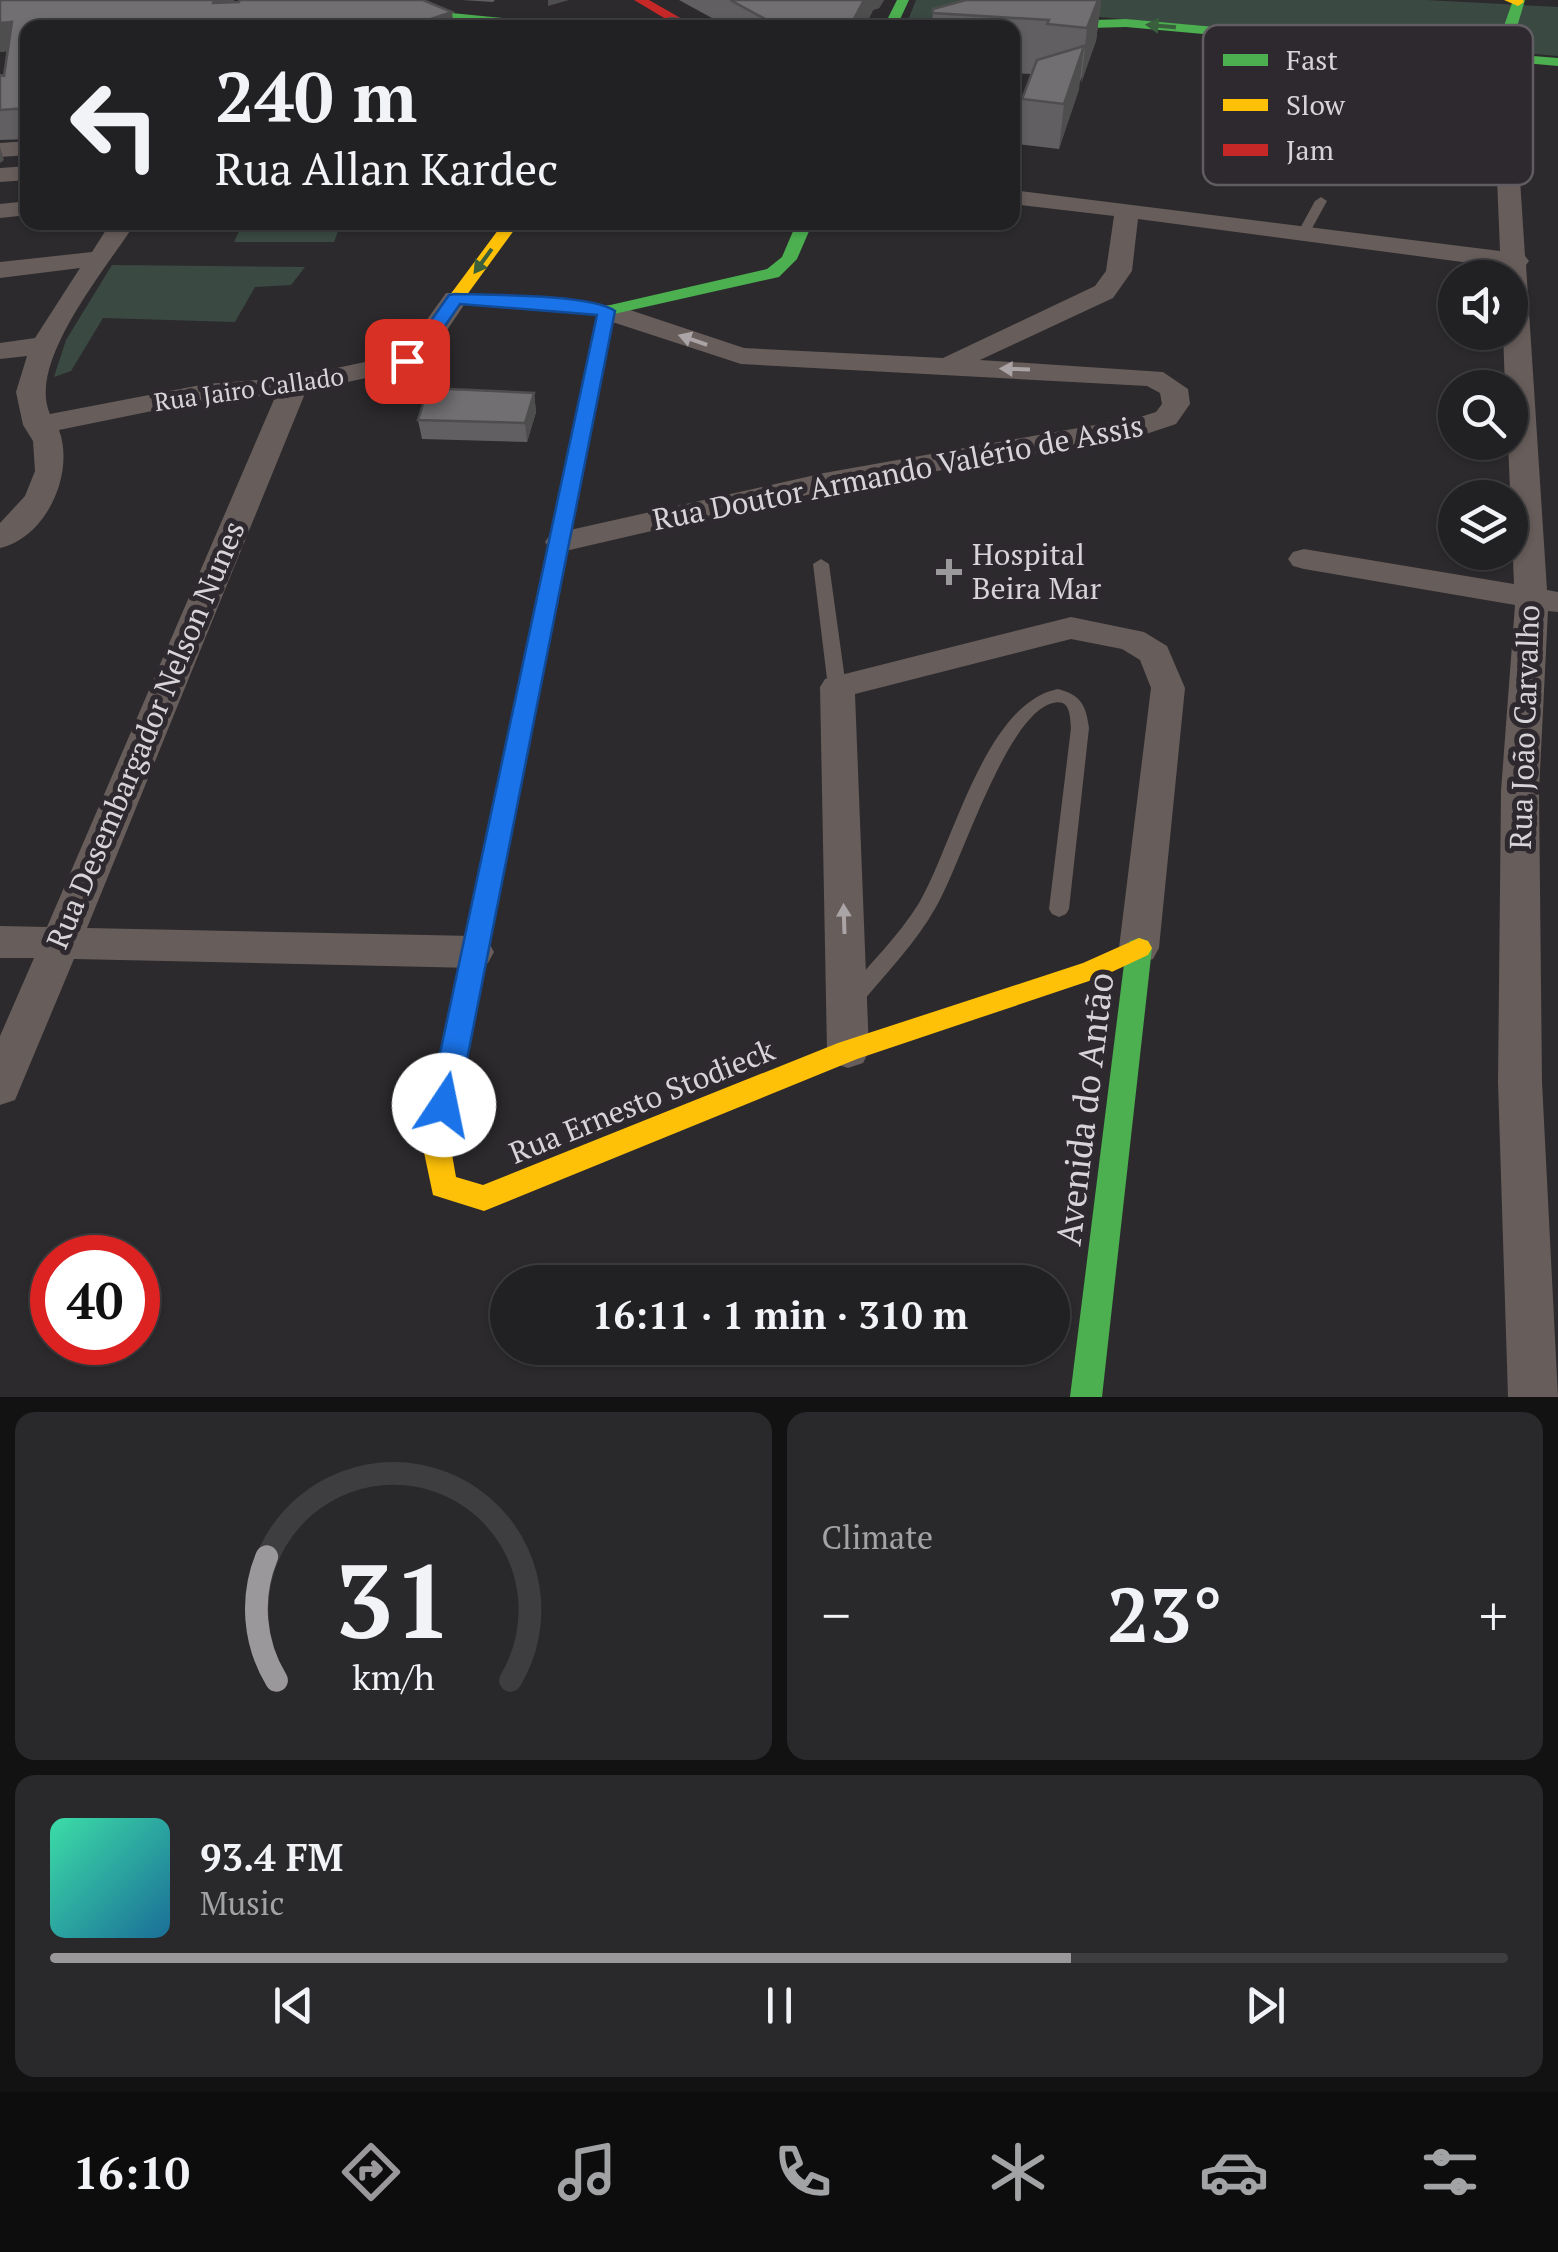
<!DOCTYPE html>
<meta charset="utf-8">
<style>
:root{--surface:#212022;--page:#29282a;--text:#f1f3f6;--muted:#a2a3a5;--line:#3e3e40;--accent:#9b989c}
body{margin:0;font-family:"PT Serif",serif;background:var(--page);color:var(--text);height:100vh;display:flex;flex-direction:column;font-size:38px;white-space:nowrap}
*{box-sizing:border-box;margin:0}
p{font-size:32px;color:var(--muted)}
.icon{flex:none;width:55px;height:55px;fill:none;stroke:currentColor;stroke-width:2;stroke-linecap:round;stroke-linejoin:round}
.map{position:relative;height:1397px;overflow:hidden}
.side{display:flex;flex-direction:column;gap:15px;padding:15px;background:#121213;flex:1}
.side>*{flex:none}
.banner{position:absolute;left:20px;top:20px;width:1000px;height:210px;border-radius:20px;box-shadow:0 2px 8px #0004,0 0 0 2px var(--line);background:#212022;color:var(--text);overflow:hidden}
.buttons{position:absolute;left:1438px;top:260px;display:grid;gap:20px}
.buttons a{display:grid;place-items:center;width:90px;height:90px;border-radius:50%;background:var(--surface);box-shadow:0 2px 8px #0004,0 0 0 2px var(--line);font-size:50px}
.speed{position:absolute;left:30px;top:1235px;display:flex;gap:20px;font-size:50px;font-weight:700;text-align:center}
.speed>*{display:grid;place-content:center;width:130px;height:130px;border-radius:50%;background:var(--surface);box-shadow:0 2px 8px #0004,0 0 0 2px var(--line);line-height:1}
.speed .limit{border:15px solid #d22;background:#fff;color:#111}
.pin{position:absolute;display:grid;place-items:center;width:85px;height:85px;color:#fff;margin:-42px;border-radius:20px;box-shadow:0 5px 15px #0006}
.me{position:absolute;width:110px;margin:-55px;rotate:11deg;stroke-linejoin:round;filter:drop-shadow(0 0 8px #0008)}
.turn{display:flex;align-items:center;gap:35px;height:210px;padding:0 30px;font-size:45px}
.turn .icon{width:130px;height:130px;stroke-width:2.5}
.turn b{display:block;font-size:70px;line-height:85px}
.big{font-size:75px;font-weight:700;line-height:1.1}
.side .widget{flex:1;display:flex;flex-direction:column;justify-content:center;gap:15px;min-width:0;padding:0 35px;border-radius:20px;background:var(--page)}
.side .dial{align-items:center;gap:0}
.dial svg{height:260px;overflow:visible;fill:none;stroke:var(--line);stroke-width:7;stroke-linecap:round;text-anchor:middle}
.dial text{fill:var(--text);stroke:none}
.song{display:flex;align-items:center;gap:30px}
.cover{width:120px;height:120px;border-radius:15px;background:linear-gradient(135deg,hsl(160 70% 55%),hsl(200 70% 35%))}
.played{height:10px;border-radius:5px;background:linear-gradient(90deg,var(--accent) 70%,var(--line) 70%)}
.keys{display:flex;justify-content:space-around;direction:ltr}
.heat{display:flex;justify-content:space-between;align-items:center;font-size:55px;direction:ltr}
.side .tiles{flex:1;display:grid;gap:15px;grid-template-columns:1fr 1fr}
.widget:last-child{grid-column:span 2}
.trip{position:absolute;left:490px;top:1265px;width:580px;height:100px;border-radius:50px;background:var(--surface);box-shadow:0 2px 8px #0004,0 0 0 2px var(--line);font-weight:700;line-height:100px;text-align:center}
.tab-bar{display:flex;height:160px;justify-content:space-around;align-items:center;background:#0d0d0e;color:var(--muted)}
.tab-bar .icon{width:70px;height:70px}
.tab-bar .selected{color:var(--accent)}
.tab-bar b{font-size:45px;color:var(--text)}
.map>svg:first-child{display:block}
.green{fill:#3a4a43}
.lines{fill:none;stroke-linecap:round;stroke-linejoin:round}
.lane{fill:#675d5a;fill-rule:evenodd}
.street{fill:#675d5a;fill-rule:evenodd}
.fast{fill:#4caf50;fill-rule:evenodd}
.slow{fill:#ffc107;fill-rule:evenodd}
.jam{fill:#c62828;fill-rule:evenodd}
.wall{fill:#615f61}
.shaded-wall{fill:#4f4e4f}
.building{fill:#716f71;stroke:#4f4e4f;stroke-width:2.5}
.oneway{fill:#395f3c}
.oneway2{fill:#aaa4a6}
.route{fill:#1a73e8;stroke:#114b97;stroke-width:2.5}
.poi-dot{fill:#9b989c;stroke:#2d292e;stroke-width:4}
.labels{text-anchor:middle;stroke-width:10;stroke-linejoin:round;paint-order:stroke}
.far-street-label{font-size:25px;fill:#d7d4d8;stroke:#2d292e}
.street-label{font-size:30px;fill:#d7d4d8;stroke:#2d292e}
.poi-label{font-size:30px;fill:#d7d4d8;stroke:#2d292e;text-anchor:start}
.near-street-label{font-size:35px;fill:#d7d4d8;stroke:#2d292e}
.key{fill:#2d292e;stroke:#605c61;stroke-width:2.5}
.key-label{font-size:28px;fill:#d7d4d8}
</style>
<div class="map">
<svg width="1558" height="1397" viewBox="0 0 1558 1397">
<rect width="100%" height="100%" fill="#2c2a2d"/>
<path class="green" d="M 916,0 L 1426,0 L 1558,7 L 1558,56 L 1053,13 L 907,23 Z
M 243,223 L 243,222 L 341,223 L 334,242 L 234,242 Z
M 112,265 L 305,267 L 291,285 L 255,287 L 235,322 L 103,318 L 71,371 L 54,377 L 66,340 Z"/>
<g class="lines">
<path class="lane" d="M 1321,197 L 1327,201 L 1310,232 L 1300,235 L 1298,232 L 1315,201 Z
M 821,559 L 829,564 L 846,687 L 837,693 L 828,687 L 813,564 Z
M 1058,689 C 1081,695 1086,705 1089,728 L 1069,909 L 1066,914 L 1059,917 L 1052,914 L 1049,909 L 1071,728 C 1070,715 1070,699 1053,703 C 1006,714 961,865 936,907 C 916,943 886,973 860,1005 L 853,1007 L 846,1005 L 843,999 L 846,993 C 870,963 899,936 919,903 C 953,845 985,703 1058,689 Z"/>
<path class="street" d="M 1502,51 L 1512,57 L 1525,256 L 1529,261 L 1526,265 L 1547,590 L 1558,592 L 1558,612 L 1548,611 L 1539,791 L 1542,1082 L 1558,1397 L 1508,1397 L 1498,1082 L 1501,791 L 1515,605 L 1304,569 L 1293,566 L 1288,559 L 1293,552 L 1304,549 L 1514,584 L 1508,442 L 1510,388 L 1505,388 L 1503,332 L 1510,332 L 1510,278 L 1501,278 L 1500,267 L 1138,219 L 1132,271 L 1113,298 L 980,360 L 1163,372 L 1188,389 L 1190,404 L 1176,424 L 1146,434 L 824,491 L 561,552 L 550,549 L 545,542 L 550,535 L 561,532 L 824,473 L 1140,417 L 1156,412 L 1162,404 L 1160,393 L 1147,386 L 741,364 L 597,317 L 593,311 L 597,305 L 615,305 L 744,348 L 943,358 L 1095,286 L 1106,271 L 1114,216 L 1012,204 L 1012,190 L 1500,251 L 1492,57 Z
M 28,141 L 28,155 L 0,157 L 0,143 Z
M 28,166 L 28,180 L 0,182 L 0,168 Z
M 28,201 L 28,215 L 0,218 L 0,204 Z
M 111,222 L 136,222 C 109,265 26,362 50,414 L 206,384 L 294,377 L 398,355 L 411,342 L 446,293 L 464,293 L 468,299 L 431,354 L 417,367 L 306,391 L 87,928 L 474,936 L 488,941 L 494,952 L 488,963 L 474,968 L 74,959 L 15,1100 L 0,1105 L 0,1036 L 34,958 L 0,958 L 0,926 L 47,927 L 276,395 L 206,400 L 59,430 C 75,473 47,537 0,548 L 0,523 L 25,496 L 35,471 L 33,441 L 23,425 L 16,392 L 27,356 L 0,359 L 0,343 L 35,338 L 80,268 L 0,278 L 0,262 L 92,252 Z
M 1071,617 L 1144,632 L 1167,646 L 1185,688 L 1159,948 L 1153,959 L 1139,964 L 1125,959 L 1119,948 L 1149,704 L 1151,688 L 1140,660 L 1122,649 L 1071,639 L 855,694 L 869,1051 L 863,1063 L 848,1068 L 833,1063 L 827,1051 L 820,687 L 825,679 Z"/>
<path class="fast" d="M 269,0 L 319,0 L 606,28 L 549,28 L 275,4 Z
M 897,0 L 909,0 L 896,28 L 883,28 Z
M 1513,0 L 1525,0 L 1509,54 L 1558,58 L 1558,66 L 1126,27 L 1012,30 L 1012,28 L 959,28 L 965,24 L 1126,19 L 1495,52 Z
M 797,222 L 813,222 L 797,259 L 779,277 L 614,314 L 485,969 L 481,976 L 472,979 L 463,976 L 459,969 L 597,315 L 550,308 L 455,304 L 447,299 L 455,294 L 550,298 L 606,306 L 767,269 L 782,257 Z
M 1139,938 L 1148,941 L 1152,948 L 1102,1397 L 1070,1397 L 1126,948 L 1130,941 Z"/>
<path class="slow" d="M 1504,0 L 1523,0 L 1524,2 L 1518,6 Z
M 504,222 L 520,222 L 461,303 L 449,303 L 447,299 Z
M 1139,938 L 1148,941 L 1152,948 L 1148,955 L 1101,977 L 857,1059 L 484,1211 L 433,1195 L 422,1143 L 463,962 L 472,959 L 481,962 L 485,969 L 450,1143 L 456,1177 L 483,1185 L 838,1043 L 1083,963 Z"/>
<path class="jam" d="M 634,0 L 649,0 L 698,28 L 681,28 Z"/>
</g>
<path class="wall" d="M 0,0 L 234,0 L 233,2 L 454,28 L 28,28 L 28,139 L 0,140 L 0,75 L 4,76 L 7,51 L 0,52 Z
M 462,0 L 495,0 L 493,2 Z
M 679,0 L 884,0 L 879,8 L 873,10 L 864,28 L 662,28 L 721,23 Z
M 1101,0 L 1096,41 L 1079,84 L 1059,149 L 1017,144 L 1022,99 L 1031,74 L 1012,73 L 1012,28 L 932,28 L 933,9 Z
M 534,393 L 536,412 L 527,442 L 422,439 L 418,420 Z"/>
<path class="shaded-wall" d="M 214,0 L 234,0 L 220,28 L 213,3 Z
M 548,0 L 569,0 L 548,6 Z
M 864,0 L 884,0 L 879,8 L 873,10 L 864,28 L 849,28 Z
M 1098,0 L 1101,0 L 1096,41 L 1081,84 L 1087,28 Z
M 452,12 L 454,28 L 429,28 L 428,20 Z
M 12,22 L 20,50 L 0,52 L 0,23 Z
M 1084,46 L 1079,90 L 1059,149 L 1064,104 Z
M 0,147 L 4,160 L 0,163 Z
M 534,393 L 536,412 L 527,442 L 525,423 Z"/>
<path class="building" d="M 0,0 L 214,0 L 213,3 L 239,2 L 240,0 L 423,0 L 452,12 L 428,20 L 445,28 L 318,28 L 311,24 L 310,28 L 28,28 L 28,108 L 0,110 L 0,75 L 4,76 L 12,22 L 0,23 Z
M 730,0 L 864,0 L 849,28 L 782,28 Z
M 966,0 L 1098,0 L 1087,28 L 1047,24 L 1049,20 L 933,13 L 933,9 Z
M 670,18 L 769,28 L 662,28 Z
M 1084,46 L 1064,104 L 1022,99 L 1037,60 Z
M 428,388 L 534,393 L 525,423 L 418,420 Z"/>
<defs><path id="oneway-solid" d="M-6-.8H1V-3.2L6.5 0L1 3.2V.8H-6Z" transform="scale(2.5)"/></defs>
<g class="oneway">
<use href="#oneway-solid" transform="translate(1161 26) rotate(-175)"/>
<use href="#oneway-solid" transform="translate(483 261) rotate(126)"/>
</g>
<g class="oneway2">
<use href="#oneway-solid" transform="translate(693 340) rotate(-161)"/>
<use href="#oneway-solid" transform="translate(1015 369) rotate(-178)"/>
<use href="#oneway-solid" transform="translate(844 919) rotate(-92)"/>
</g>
<path class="route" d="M 455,294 C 488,295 592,294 615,311 L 458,1105 L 454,1113 L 444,1117 L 433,1113 L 429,1105 L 597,315 L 460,304 L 427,352 L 413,365 L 400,365 L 400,357 L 414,345 L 449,295 Z"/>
<path class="poi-dot" d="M944 557h10v10h10v10h-10v10h-10v-10h-10v-10h10z"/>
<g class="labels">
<g class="far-street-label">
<text transform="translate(249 389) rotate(-8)" y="9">Rua Jairo Callado</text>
</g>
<g class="street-label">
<text transform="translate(898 473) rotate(-11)" y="10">Rua Doutor Armando Valério de Assis</text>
<text transform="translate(1525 727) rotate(-88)" y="10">Rua João Carvalho</text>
<text transform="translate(146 735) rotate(-67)" y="10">Rua Desembargador Nelson Nunes</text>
<text transform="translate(642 1102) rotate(-22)" y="10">Rua Ernesto Stodieck</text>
</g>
<g class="poi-label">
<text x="972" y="565">Hospital<tspan x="972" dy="34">Beira Mar</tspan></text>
</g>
<g class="near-street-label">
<text transform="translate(1085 1109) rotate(-83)" y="12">Avenida do Antão</text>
</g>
</g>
<rect x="1203" y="25" width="330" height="160" rx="15" class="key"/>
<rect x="1223" y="54" width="45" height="12" fill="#4caf50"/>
<rect x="1223" y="99" width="45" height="12" fill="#ffc107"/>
<rect x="1223" y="144" width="45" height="12" fill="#c62828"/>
<g class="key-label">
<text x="1286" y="70">Fast</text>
<text x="1286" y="115">Slow</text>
<text x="1286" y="160">Jam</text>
</g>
</svg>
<div class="buttons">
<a><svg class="icon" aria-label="sound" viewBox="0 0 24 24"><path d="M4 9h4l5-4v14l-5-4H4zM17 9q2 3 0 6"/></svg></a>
<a><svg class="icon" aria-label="search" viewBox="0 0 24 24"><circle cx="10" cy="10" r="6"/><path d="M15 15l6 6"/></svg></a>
<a><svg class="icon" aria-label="layers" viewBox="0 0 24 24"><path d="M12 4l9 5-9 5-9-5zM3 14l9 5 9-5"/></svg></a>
</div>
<div class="speed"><div class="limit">40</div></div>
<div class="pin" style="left:407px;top:361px;background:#d93025"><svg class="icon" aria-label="arrive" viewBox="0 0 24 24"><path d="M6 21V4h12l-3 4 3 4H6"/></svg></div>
<svg class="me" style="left:444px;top:1105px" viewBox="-20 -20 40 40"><circle r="19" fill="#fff"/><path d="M0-13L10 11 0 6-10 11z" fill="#1a73e8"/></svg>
<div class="trip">16:11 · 1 min · 310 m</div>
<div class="banner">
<div class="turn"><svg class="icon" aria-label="left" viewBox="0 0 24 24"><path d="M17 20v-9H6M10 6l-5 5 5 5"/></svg><div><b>240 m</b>Rua Allan Kardec</div></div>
</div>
</div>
<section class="side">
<div class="tiles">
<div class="widget dial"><svg viewBox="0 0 100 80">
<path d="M14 69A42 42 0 1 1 86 69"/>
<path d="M14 69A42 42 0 0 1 11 31" stroke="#9b989c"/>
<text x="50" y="56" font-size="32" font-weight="700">31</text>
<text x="50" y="72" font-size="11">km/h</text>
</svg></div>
<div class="widget"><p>Climate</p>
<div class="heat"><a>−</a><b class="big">23°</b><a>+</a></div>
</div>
<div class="widget">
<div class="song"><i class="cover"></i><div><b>93.4 FM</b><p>Music</p></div></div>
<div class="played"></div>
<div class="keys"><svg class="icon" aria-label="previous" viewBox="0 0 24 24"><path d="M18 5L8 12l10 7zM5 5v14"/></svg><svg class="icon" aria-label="pause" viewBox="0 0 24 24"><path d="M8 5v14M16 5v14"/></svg><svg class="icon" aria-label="next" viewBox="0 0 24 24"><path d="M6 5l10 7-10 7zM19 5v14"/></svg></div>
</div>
</div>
</section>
<nav class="tab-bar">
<b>16:10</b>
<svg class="icon selected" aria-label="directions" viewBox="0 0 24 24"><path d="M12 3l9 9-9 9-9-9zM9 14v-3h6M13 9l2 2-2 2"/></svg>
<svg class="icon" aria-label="music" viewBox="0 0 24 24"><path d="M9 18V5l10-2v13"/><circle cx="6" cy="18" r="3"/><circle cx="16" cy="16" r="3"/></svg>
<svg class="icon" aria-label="phone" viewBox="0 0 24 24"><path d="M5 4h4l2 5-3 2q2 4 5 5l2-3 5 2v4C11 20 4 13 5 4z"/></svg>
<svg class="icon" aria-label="climate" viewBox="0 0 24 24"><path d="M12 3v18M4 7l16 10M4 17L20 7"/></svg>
<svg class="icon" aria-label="car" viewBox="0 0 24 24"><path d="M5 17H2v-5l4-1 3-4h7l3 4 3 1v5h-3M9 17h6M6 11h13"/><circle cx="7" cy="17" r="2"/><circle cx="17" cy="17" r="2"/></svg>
<svg class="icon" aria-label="filters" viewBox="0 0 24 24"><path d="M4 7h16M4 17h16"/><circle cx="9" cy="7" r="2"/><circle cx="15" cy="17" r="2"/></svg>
</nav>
